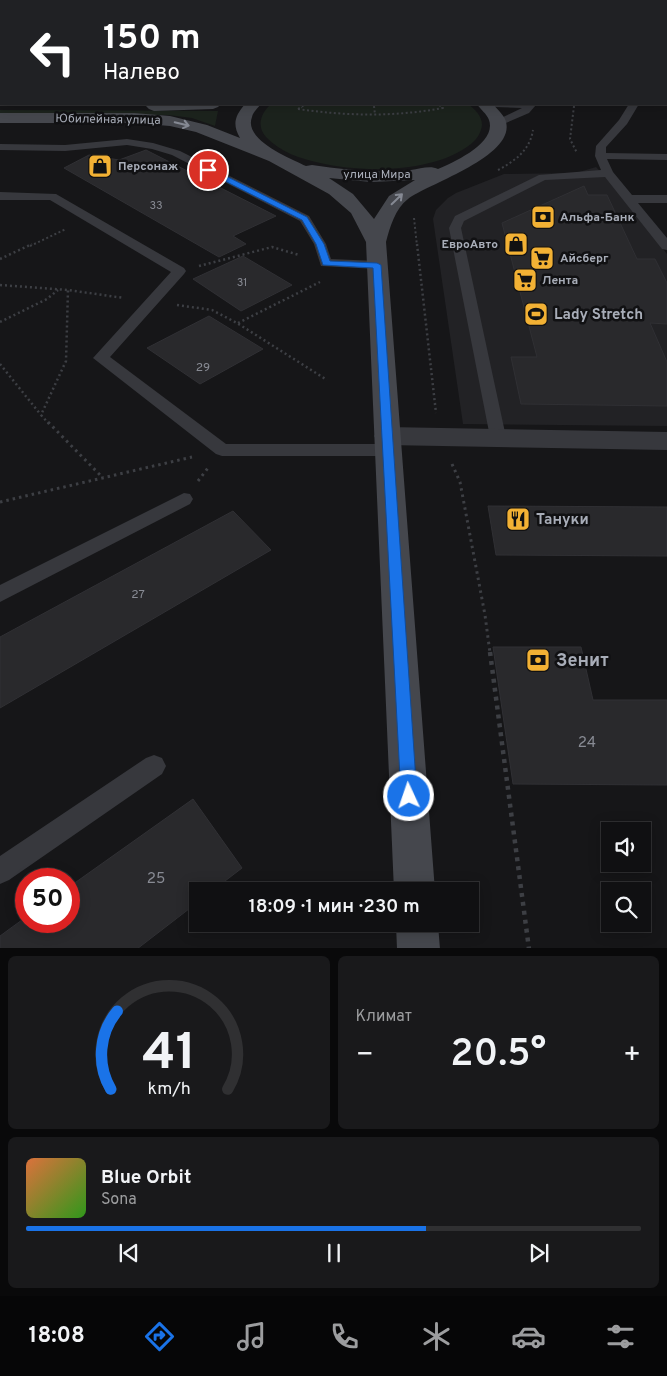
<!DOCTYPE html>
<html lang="ru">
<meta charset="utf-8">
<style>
:root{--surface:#101012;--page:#19191b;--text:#f1f3f6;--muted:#9c9d9f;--line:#303032;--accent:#1a73e8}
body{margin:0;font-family:Overpass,sans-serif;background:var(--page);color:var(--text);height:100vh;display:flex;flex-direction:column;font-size:19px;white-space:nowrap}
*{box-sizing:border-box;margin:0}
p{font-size:16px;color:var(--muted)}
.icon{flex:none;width:28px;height:28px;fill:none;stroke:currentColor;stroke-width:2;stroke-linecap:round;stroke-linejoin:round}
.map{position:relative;height:948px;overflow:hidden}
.sheet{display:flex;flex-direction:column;gap:8px;padding:8px;background:#09090a;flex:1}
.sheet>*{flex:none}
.guide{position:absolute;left:0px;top:0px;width:668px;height:105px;box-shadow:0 2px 12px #0003,0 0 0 1px var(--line);background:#202124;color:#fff;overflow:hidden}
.controls{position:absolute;left:601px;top:822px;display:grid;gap:10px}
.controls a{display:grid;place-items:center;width:50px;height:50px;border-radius:0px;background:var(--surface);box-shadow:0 2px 12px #0003,0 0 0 1px var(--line);font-size:25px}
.speed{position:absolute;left:15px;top:868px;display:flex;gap:10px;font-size:25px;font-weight:700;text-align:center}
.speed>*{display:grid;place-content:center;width:65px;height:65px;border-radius:50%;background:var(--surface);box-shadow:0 2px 12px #0003,0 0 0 1px var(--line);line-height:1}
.speed .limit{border:8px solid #d22;background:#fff;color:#111}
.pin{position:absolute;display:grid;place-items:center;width:42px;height:42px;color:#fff;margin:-21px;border:2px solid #fff;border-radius:50%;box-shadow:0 1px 5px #0007}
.me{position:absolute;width:55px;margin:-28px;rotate:357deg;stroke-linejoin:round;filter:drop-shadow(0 0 4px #0008)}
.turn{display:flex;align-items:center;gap:18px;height:105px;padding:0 20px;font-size:22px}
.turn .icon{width:65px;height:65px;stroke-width:2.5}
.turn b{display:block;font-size:35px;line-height:42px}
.big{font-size:38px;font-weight:600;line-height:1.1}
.sheet .tile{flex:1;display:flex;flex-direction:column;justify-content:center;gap:8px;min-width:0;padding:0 18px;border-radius:8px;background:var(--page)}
.sheet .dial{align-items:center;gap:0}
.dial svg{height:130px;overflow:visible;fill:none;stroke:var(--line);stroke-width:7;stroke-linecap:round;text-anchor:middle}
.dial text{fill:var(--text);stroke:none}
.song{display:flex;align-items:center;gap:15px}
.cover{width:60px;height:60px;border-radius:8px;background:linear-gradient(135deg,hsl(20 70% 55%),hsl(110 70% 35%))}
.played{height:5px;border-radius:2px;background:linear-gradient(90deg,var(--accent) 65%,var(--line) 65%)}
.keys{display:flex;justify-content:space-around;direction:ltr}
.heat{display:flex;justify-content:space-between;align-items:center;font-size:28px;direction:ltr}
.sheet .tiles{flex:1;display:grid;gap:8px;grid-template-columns:1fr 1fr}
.tile:last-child{grid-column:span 2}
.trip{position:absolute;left:189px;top:882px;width:290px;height:50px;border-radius:0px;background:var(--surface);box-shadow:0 2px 12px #0003,0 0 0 1px var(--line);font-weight:600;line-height:50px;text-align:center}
.tabs{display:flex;height:80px;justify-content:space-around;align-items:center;background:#060607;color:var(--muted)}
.tabs .icon{width:35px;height:35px}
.tabs .current{color:var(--accent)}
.tabs b{font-size:22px;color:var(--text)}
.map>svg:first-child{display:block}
.built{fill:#222225}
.green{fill:#1c231d}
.building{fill:#29292c;stroke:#303034}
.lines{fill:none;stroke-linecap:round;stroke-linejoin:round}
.path-far4{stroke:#3d3f44;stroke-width:1;stroke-dasharray:1 2;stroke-linecap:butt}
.path-far3{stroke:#3d3f44;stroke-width:2;stroke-dasharray:2 2.5;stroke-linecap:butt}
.path-far2{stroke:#3d3f44;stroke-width:2.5;stroke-dasharray:2 3;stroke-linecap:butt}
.path-far1{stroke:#3d3f44;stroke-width:3;stroke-dasharray:2.5 4;stroke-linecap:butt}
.path{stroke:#3d3f44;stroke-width:4.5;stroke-dasharray:4 5;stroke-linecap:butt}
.lane{fill:#37383d;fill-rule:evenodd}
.street{fill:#37383d;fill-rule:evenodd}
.secondary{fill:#45474d;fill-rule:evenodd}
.oneway{stroke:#858993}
.route{fill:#1a73e8;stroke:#114b97}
.labels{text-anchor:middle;stroke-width:5;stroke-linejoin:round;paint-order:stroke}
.far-number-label{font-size:11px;fill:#888b94}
.far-street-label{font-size:12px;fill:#a8adb8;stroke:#111113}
.far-poi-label{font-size:12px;font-weight:bold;fill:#a8adb8;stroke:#111113;text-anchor:start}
.number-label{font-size:12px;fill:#888b94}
.poi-label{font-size:15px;font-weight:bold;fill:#a8adb8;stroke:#111113;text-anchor:start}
.near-number-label{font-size:15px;fill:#888b94}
.near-poi-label{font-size:18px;font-weight:bold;fill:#a8adb8;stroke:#111113;text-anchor:start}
</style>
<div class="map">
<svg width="667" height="949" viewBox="0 0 667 949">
<rect width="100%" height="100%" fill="#161618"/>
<path class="built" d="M 596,167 L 617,189 L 667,254 L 667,426 L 463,424 L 433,219 L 436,210 L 448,198 L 456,193 L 504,174 L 576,173 Z"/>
<path class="green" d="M 271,104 L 468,104 C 475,109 482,116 482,125 C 481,133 477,139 471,144 C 435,173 363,173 320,163 C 301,159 280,152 266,137 C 256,126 261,113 271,104 Z
M 0,110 L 218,111 L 215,126 L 192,118 L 168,115 L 0,114 Z"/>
<path class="building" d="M 146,150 L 276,216 L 233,236 L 246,244 L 219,257 L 64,168 L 89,155 L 119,160 Z
M 584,186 L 588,195 L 607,195 L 637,259 L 655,259 L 667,283 L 667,324 L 650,323 L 667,362 L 667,406 L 521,404 L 511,357 L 537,357 L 502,223 Z
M 243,256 L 292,285 L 241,311 L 193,279 Z
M 209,316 L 263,349 L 200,384 L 147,348 Z
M 488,506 L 667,507 L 667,556 L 496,555 Z
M 233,511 L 271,550 L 0,708 L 0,637 Z
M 493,647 L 581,647 L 593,700 L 667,700 L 667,785 L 513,784 Z
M 193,799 L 242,868 L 212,891 L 198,891 L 198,902 L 137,949 L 0,949 L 0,936 L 26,917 L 26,921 L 69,921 L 69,887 Z"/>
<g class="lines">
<path class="path-far4" d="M 374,104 L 374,108
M 437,104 L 442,108
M 301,108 L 307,104
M 574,108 L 574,104"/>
<path class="path-far3" d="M 374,106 L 375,115
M 574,106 L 570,139 L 577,153
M 298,109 C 347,116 394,117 443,108 L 440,106
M 298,109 L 303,106
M 498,170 C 515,161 530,150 533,130
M 414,218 L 417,246
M 30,246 L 66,229"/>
<path class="path-far2" d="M 417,244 L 436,413
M 0,259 L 32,244
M 199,266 L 272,247 L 299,255
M 0,285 L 68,290 L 124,298
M 177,305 L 212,310 L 237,323 L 327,380
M 0,322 L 47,299 L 58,290
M 238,323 L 320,282
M 0,364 L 41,415
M 49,424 L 41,415 L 66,361 L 68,290"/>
<path class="path-far1" d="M 48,422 L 103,478
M 452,464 L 460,482 L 485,615 L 490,653
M 198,481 L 208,468
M 0,502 L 192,457"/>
<path class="path" d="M 490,652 L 529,949"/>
<path class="lane" d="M 457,0 L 465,0 L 465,1 L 457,1 Z
M 0,74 L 1,74 L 1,80 L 0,80 Z
M 666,83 L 667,83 L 667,89 L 666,89 Z
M 489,104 L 535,104 L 536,105 L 529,113 L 499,126 L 495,125 L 495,121 L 522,108 L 494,107 Z
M 629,104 L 639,104 L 627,124 L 606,147 L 606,153 L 667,154 L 667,160 L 607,159 L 613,172 L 632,195 L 667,195 L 667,203 L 638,203 L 667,238 L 667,250 L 662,249 L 605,177 L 545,180 L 464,221 L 461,228 L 506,437 L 504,441 L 498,443 L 492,441 L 490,437 L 449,228 L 455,216 L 539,175 L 601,170 L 595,156 L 596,146 L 619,120 Z
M 127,139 L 153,143 L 180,151 L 309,216 L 326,244 L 331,259 L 377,261 L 384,265 L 377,269 L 321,266 L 314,244 L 300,221 L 172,155 L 152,149 L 127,145 L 65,151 L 0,150 L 0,144 L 65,145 Z
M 0,192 L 56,194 L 184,268 L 186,271 L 184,274 L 110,357 L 226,444 L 388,444 L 394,446 L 396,450 L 394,454 L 388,456 L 222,456 L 216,454 L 93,358 L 171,272 L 50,200 L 0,200 Z
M 184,493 L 190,494 L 193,499 L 190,504 L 0,602 L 0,585 Z
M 154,755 L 162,758 L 166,766 L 162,774 L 9,880 L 0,884 L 0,856 L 146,758 Z"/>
<path class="street" d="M 387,427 L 667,432 L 667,450 L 387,445 L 378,442 L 374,436 L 378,430 Z"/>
<path class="secondary" d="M 363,0 L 375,0 L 375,1 L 363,1 Z
M 406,0 L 418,0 L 418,1 L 406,1 Z
M 148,104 L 221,104 L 218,107 L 213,109 L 154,111 L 149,109 L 146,106 Z
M 245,104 L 261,104 C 258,108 253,112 252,117 C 243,140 290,158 306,166 L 312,165 C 345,170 378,173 411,170 C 420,169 430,165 438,169 C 454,162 497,143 489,120 C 487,114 480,109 477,104 L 493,104 C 496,108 502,113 505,119 C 520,155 429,183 408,199 C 395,209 390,227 386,242 L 435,891 L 394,891 L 366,242 L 351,213 L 329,194 L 269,161 L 196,132 L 170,126 L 134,123 L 0,123 L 0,113 L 134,113 L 170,116 L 207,125 L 240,138 C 232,124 235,116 245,104 ZM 329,178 L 371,182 L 415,180 L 389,196 L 374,219 L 353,194 Z
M 396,924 L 438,924 L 440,949 L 397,949 Z"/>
</g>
<defs><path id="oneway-shaft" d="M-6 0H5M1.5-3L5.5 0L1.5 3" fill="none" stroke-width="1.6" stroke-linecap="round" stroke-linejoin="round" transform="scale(1.25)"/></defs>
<g class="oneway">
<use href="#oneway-shaft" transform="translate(182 124) rotate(13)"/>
<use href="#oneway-shaft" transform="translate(397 199) rotate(-44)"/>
</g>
<path class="route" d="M 205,168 L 210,168 L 307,217 L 324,244 L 330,261 L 377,263 L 381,265 L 417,796 L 415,801 L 409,803 L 404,801 L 401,796 L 373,268 L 323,265 L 316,244 L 302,220 L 205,171 Z"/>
<defs>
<g id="shop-square" transform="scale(1.25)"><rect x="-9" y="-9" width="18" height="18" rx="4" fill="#f2b134" stroke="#111113"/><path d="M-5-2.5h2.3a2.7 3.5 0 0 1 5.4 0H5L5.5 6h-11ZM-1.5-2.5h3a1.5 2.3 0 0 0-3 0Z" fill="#111"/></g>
<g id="bank-square" transform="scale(1.25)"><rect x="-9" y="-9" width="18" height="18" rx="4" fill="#f2b134" stroke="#111113"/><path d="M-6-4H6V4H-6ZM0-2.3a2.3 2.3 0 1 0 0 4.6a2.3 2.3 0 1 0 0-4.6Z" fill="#111"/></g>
<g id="supermarket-square" transform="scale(1.25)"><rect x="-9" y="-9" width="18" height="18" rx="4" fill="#f2b134" stroke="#111113"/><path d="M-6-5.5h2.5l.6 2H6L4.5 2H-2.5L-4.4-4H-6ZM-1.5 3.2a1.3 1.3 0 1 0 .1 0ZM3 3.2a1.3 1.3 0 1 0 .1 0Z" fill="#111"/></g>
<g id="stadium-square" transform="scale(1.25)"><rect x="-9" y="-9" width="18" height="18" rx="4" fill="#f2b134" stroke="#111113"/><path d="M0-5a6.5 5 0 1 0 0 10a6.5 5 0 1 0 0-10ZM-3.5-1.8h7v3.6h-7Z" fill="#111"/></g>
<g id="restaurant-square" transform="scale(1.25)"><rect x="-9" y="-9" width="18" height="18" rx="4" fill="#f2b134" stroke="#111113"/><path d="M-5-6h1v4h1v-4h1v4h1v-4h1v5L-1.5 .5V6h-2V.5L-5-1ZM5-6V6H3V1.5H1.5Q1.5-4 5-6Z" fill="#111"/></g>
</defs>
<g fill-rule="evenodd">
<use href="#shop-square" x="100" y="166"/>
<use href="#bank-square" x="543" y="217"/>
<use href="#shop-square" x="516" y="244"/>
<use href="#supermarket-square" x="542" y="258"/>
<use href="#supermarket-square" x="525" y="280"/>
<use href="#stadium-square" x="536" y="314"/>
<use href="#restaurant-square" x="518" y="519"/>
<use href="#bank-square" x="538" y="660"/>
</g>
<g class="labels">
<g class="far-number-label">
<text x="156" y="209">33</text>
<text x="242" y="286">31</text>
</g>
<g class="far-street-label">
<text transform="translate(108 119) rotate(1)" y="4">Юбилейная улица</text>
<text x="377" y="178">улица Мира</text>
</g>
<g class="far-poi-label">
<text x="118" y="170">Персонаж</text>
<text x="560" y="221">Альфа-Банк</text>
<text x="498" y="248" text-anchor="end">ЕвроАвто</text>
<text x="560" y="262">Айсберг</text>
<text x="542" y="284">Лента</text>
</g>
<g class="number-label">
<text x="203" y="371">29</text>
<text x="138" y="598">27</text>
</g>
<g class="poi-label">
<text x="554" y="319">Lady Stretch</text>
<text x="536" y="524">Тануки</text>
</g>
<g class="near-number-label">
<text x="587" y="747">24</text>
<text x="156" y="883">25</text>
</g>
<g class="near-poi-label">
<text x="556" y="666">Зенит</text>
</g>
</g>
</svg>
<div class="controls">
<a><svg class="icon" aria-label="sound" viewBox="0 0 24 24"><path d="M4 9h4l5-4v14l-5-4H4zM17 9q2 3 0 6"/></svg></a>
<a><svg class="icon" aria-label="search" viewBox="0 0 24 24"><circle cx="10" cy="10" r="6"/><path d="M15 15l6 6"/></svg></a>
</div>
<div class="speed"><div class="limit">50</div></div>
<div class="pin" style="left:208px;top:170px;background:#d93025"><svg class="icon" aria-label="arrive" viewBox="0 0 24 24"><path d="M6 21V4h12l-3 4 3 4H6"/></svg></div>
<svg class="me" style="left:409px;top:796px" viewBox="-20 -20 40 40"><circle r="17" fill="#1a73e8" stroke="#fff" stroke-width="3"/><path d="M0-11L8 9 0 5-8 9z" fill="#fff"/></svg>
<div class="trip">18:09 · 1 мин · 230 m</div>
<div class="guide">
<div class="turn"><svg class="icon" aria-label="left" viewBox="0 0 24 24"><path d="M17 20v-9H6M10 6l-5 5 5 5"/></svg><div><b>150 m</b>Налево</div></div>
</div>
</div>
<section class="sheet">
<div class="tiles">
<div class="tile dial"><svg viewBox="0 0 100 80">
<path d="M14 69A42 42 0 1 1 86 69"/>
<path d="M14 69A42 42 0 0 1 18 21" stroke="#1a73e8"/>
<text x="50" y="56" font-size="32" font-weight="700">41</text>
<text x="50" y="72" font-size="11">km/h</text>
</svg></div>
<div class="tile"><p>Климат</p>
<div class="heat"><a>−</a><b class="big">20.5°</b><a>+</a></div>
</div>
<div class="tile">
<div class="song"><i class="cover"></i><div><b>Blue Orbit</b><p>Sona</p></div></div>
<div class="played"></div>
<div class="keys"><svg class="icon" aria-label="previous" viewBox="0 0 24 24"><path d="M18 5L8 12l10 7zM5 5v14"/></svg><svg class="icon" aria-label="pause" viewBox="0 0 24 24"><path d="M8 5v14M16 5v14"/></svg><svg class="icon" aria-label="next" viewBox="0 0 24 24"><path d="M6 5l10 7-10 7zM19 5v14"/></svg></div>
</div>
</div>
</section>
<nav class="tabs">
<b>18:08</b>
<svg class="icon current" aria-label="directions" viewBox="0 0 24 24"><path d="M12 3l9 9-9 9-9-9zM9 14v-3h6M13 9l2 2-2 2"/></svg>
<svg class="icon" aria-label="music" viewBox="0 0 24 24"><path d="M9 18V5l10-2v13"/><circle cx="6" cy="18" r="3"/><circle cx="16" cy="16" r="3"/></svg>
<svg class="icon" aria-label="phone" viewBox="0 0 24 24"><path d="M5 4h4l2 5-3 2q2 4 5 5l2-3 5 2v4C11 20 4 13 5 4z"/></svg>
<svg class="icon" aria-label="climate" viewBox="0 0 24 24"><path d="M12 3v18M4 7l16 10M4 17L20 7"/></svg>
<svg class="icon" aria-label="car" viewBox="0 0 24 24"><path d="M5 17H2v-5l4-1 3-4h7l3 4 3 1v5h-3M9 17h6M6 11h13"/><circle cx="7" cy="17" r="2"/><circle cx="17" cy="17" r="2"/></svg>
<svg class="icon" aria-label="filters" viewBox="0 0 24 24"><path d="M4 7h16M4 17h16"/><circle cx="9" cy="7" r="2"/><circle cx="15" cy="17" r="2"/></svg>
</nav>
